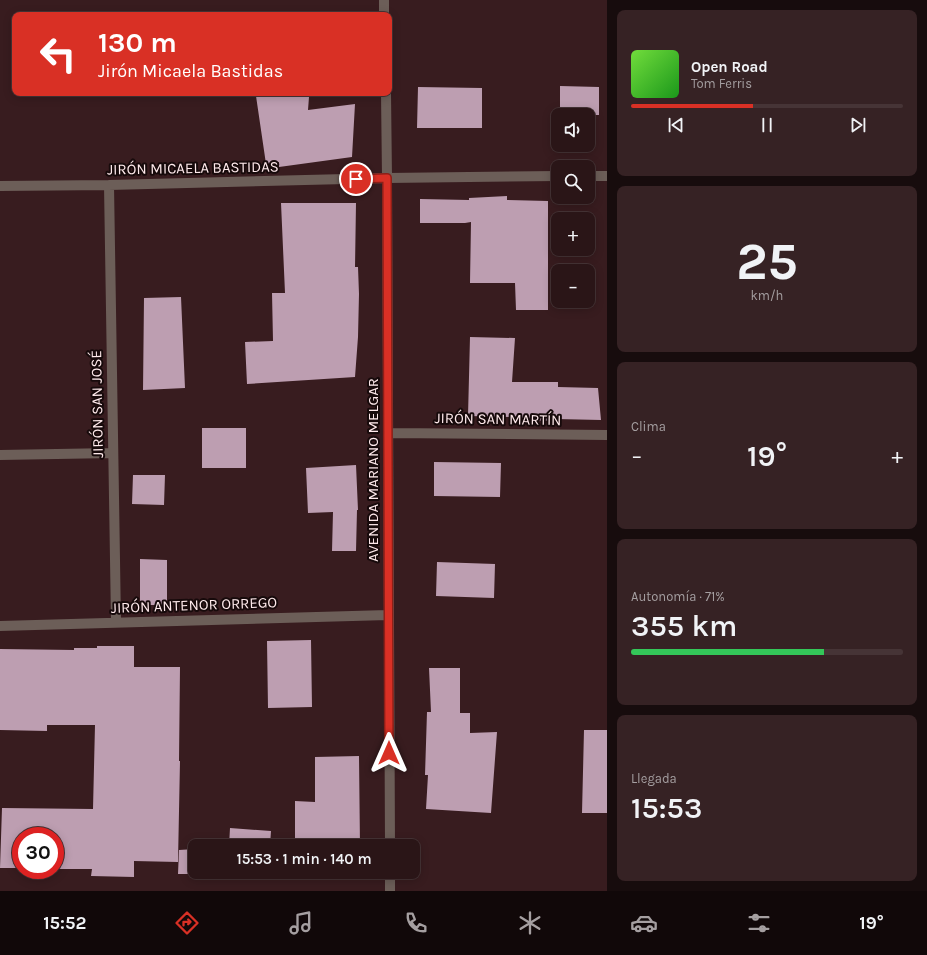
<!DOCTYPE html>
<html lang="es">
<meta charset="utf-8">
<style>
:root{--surface:#2a1517;--page:#362224;--text:#f1f3f6;--muted:#a59fa1;--line:#463436;--accent:#d93025}
body{margin:0;font-family:Karla,sans-serif;background:var(--page);color:var(--text);height:100vh;display:flex;flex-direction:column;font-size:15px;white-space:nowrap}
*{box-sizing:border-box;margin:0}
p{font-size:13px;color:var(--muted)}
.icon{flex:none;width:22px;height:22px;fill:none;stroke:currentColor;stroke-width:2;stroke-linecap:round;stroke-linejoin:round}
.map{position:relative;flex:1;overflow:hidden}
.sheet{display:flex;flex-direction:column;gap:10px;padding:10px;background:#170c0d;width:320px}
.sheet>*{flex:none}
.hud{position:absolute;left:12px;top:12px;width:380px;height:84px;border-radius:8px;box-shadow:0 2px 10px #0003,0 0 0 1px var(--line);background:#d93025;color:#fff;overflow:hidden}
.tools{position:absolute;left:551px;top:108px;display:grid;gap:8px}
.tools a{display:grid;place-items:center;width:44px;height:44px;border-radius:8px;background:var(--surface);box-shadow:0 2px 10px #0003,0 0 0 1px var(--line);font-size:20px}
.speed{position:absolute;left:12px;top:827px;display:flex;gap:8px;font-size:20px;font-weight:700;text-align:center}
.speed>*{display:grid;place-content:center;width:52px;height:52px;border-radius:50%;background:var(--surface);box-shadow:0 2px 10px #0003,0 0 0 1px var(--line);line-height:1}
.speed .limit{border:6px solid #d22;background:#fff;color:#111}
.pin{position:absolute;display:grid;place-items:center;width:34px;height:34px;color:#fff;margin:-17px;border:2px solid #fff;border-radius:50%;box-shadow:0 1px 4px #0007}
.me{position:absolute;width:44px;margin:-22px;rotate:0deg;stroke-linejoin:round;filter:drop-shadow(0 0 3px #0008)}
.turn{display:flex;align-items:center;gap:14px;height:84px;padding:0 20px;font-size:18px}
.turn .icon{width:52px;height:52px;stroke-width:2.5}
.turn b{display:block;font-size:28px;line-height:34px}
.big{font-size:30px;font-weight:600;line-height:1.1}
.sheet .card{flex:1;display:flex;flex-direction:column;justify-content:center;gap:6px;min-width:0;padding:0 14px;border-radius:8px;background:var(--page)}
.sheet .dial{align-items:center;gap:0}
.dial b{font-size:52px;line-height:1}
.song{display:flex;align-items:center;gap:12px}
.cover{width:48px;height:48px;border-radius:6px;background:linear-gradient(135deg,hsl(100 70% 55%),hsl(120 70% 35%))}
.played{height:4px;border-radius:2px;background:linear-gradient(90deg,var(--accent) 45%,var(--line) 45%)}
.keys{display:flex;justify-content:space-around;direction:ltr}
.heat{display:flex;justify-content:space-between;align-items:center;font-size:22px;direction:ltr}
.charge{height:6px;border-radius:3px;background:linear-gradient(90deg,#34c759 71%,var(--line) 0)}
.trip{position:absolute;left:188px;top:839px;width:232px;height:40px;border-radius:8px;background:var(--surface);box-shadow:0 2px 10px #0003,0 0 0 1px var(--line);font-weight:600;line-height:40px;text-align:center}
.dock{display:flex;height:64px;justify-content:space-around;align-items:center;background:#110809;color:var(--muted)}
.dock .icon{width:28px;height:28px}
.dock .active{color:var(--accent)}
.dock b{font-size:18px;color:var(--text)}
main{display:flex;flex:1;min-height:0}
.map>svg:first-child{display:block}
.building{fill:#bd9eb1}
.lines{fill:none;stroke-linecap:round;stroke-linejoin:round}
.street{stroke:#6c5e58;stroke-width:10}
.route-casing{stroke:#8d1f18;stroke-width:10}
.route{stroke:#d93025;stroke-width:7}
.labels{text-anchor:middle;stroke-width:4;stroke-linejoin:round;paint-order:stroke}
.street-label{font-size:15px;fill:#ffeaec;stroke:#170a0b}
</style>
<main>
<div class="map">
<svg width="607" height="891" viewBox="0 0 607 891">
<rect width="100%" height="100%" fill="#381c1f"/>
<path class="building" d="M 560,86 L 599,87 L 599,115 L 560,115 Z
M 418,87 L 482,88 L 482,128 L 417,128 Z
M 256,96 L 309,97 L 308,110 L 355,104 L 352,157 L 279,167 L 279,162 L 266,164 Z
M 507,196 L 507,200 L 548,201 L 548,310 L 516,310 L 515,283 L 470,283 L 471,222 L 465,223 L 420,223 L 420,199 L 469,200 L 469,198 Z
M 281,203 L 356,203 L 355,267 L 358,267 L 359,294 L 358,337 L 355,377 L 247,384 L 245,342 L 273,341 L 272,293 L 285,293 Z
M 181,297 L 185,388 L 143,390 L 144,298 Z
M 470,337 L 515,338 L 512,382 L 558,382 L 558,387 L 598,388 L 601,420 L 556,419 L 556,421 L 514,420 L 515,417 L 468,416 Z
M 202,428 L 246,428 L 246,468 L 202,468 Z
M 434,462 L 501,463 L 500,497 L 434,496 Z
M 356,465 L 358,510 L 357,510 L 356,551 L 332,551 L 333,512 L 308,513 L 306,468 Z
M 133,475 L 165,475 L 164,505 L 132,504 Z
M 140,559 L 167,560 L 167,605 L 140,605 Z
M 437,562 L 495,564 L 494,598 L 436,596 Z
M 311,640 L 312,707 L 268,708 L 267,641 Z
M 97,646 L 134,646 L 134,667 L 180,667 L 179,761 L 180,761 L 178,862 L 134,861 L 134,877 L 91,876 L 92,869 L 55,869 L 55,836 L 21,836 L 21,868 L 0,868 L 2,808 L 93,809 L 95,725 L 47,725 L 47,731 L 0,730 L 0,649 L 74,650 L 74,648 L 97,648 Z
M 429,668 L 460,668 L 460,713 L 470,713 L 470,733 L 497,732 L 491,813 L 426,809 L 428,775 L 425,775 L 427,712 L 431,712 Z
M 584,730 L 607,730 L 607,813 L 582,813 Z
M 359,756 L 360,846 L 295,846 L 295,801 L 315,802 L 315,757 Z
M 230,828 L 271,831 L 270,846 L 229,846 Z
M 195,849 L 195,872 L 268,872 L 267,878 L 218,874 L 178,874 L 179,850 Z"/>
<g class="lines">
<path class="street" d="M 384,0 L 384,15
M 386,93 L 387,178 L 390,846
M 588,176 L 607,176
M 109,185 L 116,622
M 0,186 L 109,185 L 387,178 L 558,176
M 389,433 L 607,435
M 0,455 L 113,453
M 0,626 L 388,615
M 390,872 L 390,891"/>
</g>
<g class="lines">
<g class="route-casing">
<path id="route" d="M 356,179 L 387,178 L 389,753"/>
</g>
<use href="#route" class="route"/>
</g>
<g class="labels">
<g class="street-label">
<text transform="translate(193 168) rotate(-1)" y="5">JIRÓN MICAELA BASTIDAS</text>
<text transform="translate(97 404) rotate(-91)" y="5">JIRÓN SAN JOSÉ</text>
<text transform="translate(498 419) rotate(1)" y="5">JIRÓN SAN MARTÍN</text>
<text transform="translate(373 470) rotate(-90)" y="5">AVENIDA MARIANO MELGAR</text>
<text transform="translate(194 605) rotate(-2)" y="5">JIRÓN ANTENOR ORREGO</text>
</g>
</g>
</svg>
<div class="tools">
<a><svg class="icon" aria-label="sound" viewBox="0 0 24 24"><path d="M4 9h4l5-4v14l-5-4H4zM17 9q2 3 0 6"/></svg></a>
<a><svg class="icon" aria-label="search" viewBox="0 0 24 24"><circle cx="10" cy="10" r="6"/><path d="M15 15l6 6"/></svg></a>
<a>+</a>
<a>−</a>
</div>
<div class="speed"><div class="limit">30</div></div>
<div class="pin" style="left:356px;top:179px;background:#d93025"><svg class="icon" aria-label="arrive" viewBox="0 0 24 24"><path d="M6 21V4h12l-3 4 3 4H6"/></svg></div>
<svg class="me" style="left:389px;top:753px" viewBox="-20 -20 40 40"><path d="M0-17L14 15 0 8-14 15z" fill="#d93025" stroke="#fff" stroke-width="4"/></svg>
<div class="trip">15:53 · 1 min · 140 m</div>
<div class="hud">
<div class="turn"><svg class="icon" aria-label="left" viewBox="0 0 24 24"><path d="M17 20v-9H6M10 6l-5 5 5 5"/></svg><div><b>130 m</b>Jirón Micaela Bastidas</div></div>
</div>
</div>
<section class="sheet">
<div class="card">
<div class="song"><i class="cover"></i><div><b>Open Road</b><p>Tom Ferris</p></div></div>
<div class="played"></div>
<div class="keys"><svg class="icon" aria-label="previous" viewBox="0 0 24 24"><path d="M18 5L8 12l10 7zM5 5v14"/></svg><svg class="icon" aria-label="pause" viewBox="0 0 24 24"><path d="M8 5v14M16 5v14"/></svg><svg class="icon" aria-label="next" viewBox="0 0 24 24"><path d="M6 5l10 7-10 7zM19 5v14"/></svg></div>
</div>
<div class="card dial"><b>25</b><p>km/h</p></div>
<div class="card"><p>Clima</p>
<div class="heat"><a>−</a><b class="big">19°</b><a>+</a></div>
</div>
<div class="card"><p>Autonomía · 71%</p><b class="big">355 km</b><div class="charge"></div></div>
<div class="card"><p>Llegada</p><b class="big">15:53</b></div>
</section>
</main>
<nav class="dock">
<b>15:52</b>
<svg class="icon active" aria-label="directions" viewBox="0 0 24 24"><path d="M12 3l9 9-9 9-9-9zM9 14v-3h6M13 9l2 2-2 2"/></svg>
<svg class="icon" aria-label="music" viewBox="0 0 24 24"><path d="M9 18V5l10-2v13"/><circle cx="6" cy="18" r="3"/><circle cx="16" cy="16" r="3"/></svg>
<svg class="icon" aria-label="phone" viewBox="0 0 24 24"><path d="M5 4h4l2 5-3 2q2 4 5 5l2-3 5 2v4C11 20 4 13 5 4z"/></svg>
<svg class="icon" aria-label="climate" viewBox="0 0 24 24"><path d="M12 3v18M4 7l16 10M4 17L20 7"/></svg>
<svg class="icon" aria-label="car" viewBox="0 0 24 24"><path d="M5 17H2v-5l4-1 3-4h7l3 4 3 1v5h-3M9 17h6M6 11h13"/><circle cx="7" cy="17" r="2"/><circle cx="17" cy="17" r="2"/></svg>
<svg class="icon" aria-label="filters" viewBox="0 0 24 24"><path d="M4 7h16M4 17h16"/><circle cx="9" cy="7" r="2"/><circle cx="15" cy="17" r="2"/></svg>
<b>19°</b>
</nav>
